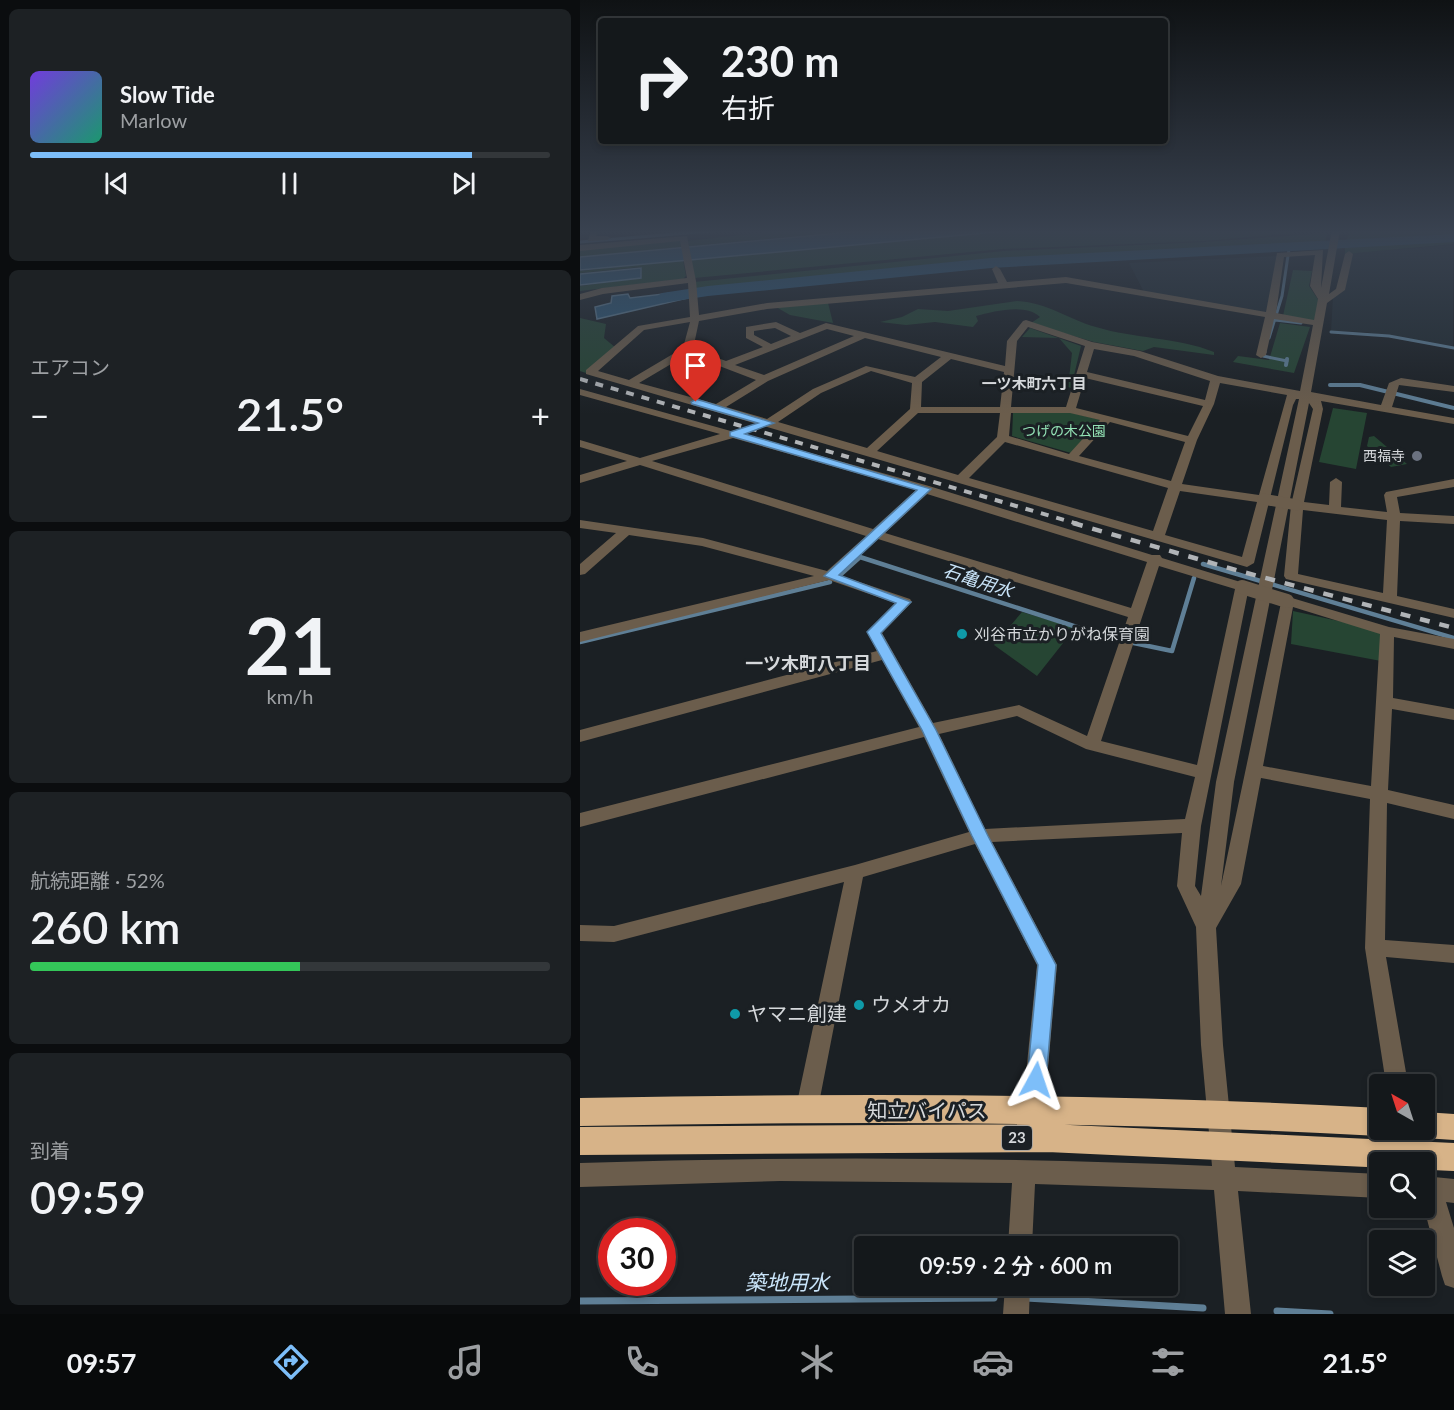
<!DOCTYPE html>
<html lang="ja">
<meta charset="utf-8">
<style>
:root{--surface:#14181b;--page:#1d2124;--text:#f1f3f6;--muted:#9da0a3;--line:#33373a;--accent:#7dbef9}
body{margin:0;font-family:Lato,"Noto Sans JP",sans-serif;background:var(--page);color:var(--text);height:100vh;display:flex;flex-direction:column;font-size:22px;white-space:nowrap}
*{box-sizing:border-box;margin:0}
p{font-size:20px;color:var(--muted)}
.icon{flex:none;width:33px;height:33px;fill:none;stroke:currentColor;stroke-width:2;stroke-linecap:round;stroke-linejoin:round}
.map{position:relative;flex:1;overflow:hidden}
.side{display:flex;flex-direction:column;gap:9px;padding:9px;background:#0b0d0f;width:580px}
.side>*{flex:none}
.hud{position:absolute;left:18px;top:18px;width:570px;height:126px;border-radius:6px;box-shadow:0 3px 9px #0003,0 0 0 2px var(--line);background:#14181b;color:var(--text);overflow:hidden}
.needle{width:39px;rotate:321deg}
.tools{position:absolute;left:789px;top:1074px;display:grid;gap:12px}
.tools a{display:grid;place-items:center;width:66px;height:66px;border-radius:6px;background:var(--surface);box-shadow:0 3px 9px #0003,0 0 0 2px var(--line);font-size:30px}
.speed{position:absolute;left:18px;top:1218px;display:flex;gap:12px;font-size:30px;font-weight:700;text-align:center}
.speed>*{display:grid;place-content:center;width:78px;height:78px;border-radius:50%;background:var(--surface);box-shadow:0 3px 9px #0003,0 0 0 2px var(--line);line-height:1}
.speed .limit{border:9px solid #d22;background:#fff;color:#111}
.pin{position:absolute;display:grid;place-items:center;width:51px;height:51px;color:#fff;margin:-62px -26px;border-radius:50% 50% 50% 0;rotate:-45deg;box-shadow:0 0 6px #0007}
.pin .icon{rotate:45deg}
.me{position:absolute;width:66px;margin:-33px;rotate:5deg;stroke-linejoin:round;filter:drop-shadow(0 0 4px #0008)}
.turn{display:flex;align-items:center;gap:21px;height:126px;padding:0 24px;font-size:27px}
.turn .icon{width:78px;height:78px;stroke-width:2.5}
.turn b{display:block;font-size:42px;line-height:51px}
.big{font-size:45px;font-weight:600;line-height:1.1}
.side .tile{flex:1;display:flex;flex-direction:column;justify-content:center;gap:9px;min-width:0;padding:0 21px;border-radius:9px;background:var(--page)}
.side .dial{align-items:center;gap:0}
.dial b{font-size:78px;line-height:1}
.song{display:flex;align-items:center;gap:18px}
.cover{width:72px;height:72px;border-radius:9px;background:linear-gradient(135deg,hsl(260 70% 55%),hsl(160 70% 35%))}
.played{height:6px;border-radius:3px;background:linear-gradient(90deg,var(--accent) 85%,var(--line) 85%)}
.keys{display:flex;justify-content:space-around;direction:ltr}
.heat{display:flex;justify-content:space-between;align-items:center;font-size:33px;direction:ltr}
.charge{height:9px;border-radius:4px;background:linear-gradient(90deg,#34c759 52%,var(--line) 0)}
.trip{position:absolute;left:274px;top:1236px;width:324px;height:60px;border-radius:6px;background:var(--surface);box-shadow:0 3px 9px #0003,0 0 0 2px var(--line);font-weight:600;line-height:60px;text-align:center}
.tab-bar{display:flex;height:96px;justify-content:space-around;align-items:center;background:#080a0b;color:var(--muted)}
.tab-bar .icon{width:42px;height:42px}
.tab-bar .current{color:var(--accent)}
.tab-bar b{font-size:27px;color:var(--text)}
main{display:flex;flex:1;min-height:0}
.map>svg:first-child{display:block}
.built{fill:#212b31}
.green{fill:#264533}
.water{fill:#2d5979;stroke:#5f7f96;stroke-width:1.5}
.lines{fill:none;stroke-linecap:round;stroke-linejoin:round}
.stream-far3{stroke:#5f7f96;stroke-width:3}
.stream-far2{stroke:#5f7f96;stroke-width:4}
.stream-far1{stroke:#5f7f96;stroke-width:4.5}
.stream{stroke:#5f7f96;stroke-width:7}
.river{fill:#2d5979;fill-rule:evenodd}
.minor{fill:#6b5d4c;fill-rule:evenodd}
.highway{fill:#d7b388;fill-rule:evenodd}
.rail-far1{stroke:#b1b4b7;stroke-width:4;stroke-dasharray:8 8;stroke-linecap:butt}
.rail{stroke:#b1b4b7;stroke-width:4.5;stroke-dasharray:10 10;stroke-linecap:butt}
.minor-bridge-far1{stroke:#6b5d4c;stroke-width:11}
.minor-bridge{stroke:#6b5d4c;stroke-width:14}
.highway-bridge{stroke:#d7b388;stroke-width:28}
.route{fill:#7dbef9;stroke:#517ca2;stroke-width:1.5}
.worship-dot{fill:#6b7280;stroke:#1b2024;stroke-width:2}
.culture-dot{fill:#0f9aa8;stroke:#1b2024;stroke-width:2}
.labels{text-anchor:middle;stroke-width:6;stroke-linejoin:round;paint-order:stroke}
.far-park-label{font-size:14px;fill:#93e2b5;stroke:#1b2024}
.far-poi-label{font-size:14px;fill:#d5d8db;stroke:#1b2024;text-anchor:end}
.far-neighbourhood-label{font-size:15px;font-weight:bold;fill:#d5d8db;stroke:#1b2024}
.shield{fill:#1b2024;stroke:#9da1a4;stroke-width:1.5}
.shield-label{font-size:15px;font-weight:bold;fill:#d5d8db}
.poi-label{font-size:16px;fill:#d5d8db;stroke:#1b2024;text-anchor:start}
.water-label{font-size:18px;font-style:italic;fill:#c9e4f9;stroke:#1b2024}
.neighbourhood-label{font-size:18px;font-weight:bold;fill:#d5d8db;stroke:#1b2024}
.near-poi-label{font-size:20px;fill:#d5d8db;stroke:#1b2024;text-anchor:start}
.near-street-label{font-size:20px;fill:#d5d8db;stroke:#1b2024}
.near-water-label{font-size:21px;font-style:italic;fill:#c9e4f9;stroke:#1b2024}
</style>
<main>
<section class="side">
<div class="tile">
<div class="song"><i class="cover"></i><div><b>Slow Tide</b><p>Marlow</p></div></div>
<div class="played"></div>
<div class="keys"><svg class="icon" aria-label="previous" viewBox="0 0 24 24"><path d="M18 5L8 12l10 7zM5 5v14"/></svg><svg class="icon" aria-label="pause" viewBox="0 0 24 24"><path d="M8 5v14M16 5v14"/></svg><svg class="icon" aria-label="next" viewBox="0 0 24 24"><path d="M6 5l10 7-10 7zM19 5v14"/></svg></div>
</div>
<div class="tile"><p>エアコン</p>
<div class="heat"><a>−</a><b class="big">21.5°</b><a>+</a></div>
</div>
<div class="tile dial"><b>21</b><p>km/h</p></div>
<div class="tile"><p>航続距離 · 52%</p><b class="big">260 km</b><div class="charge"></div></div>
<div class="tile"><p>到着</p><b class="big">09:59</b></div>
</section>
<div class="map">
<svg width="874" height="1314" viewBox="0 0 874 1314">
<rect width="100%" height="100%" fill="#1b2024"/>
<path class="built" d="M 873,245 L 873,347 L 785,332 L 751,331 L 753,297 L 764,290 L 773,253 Z
M 697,256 L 687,314 L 564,292 L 549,263 Z"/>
<path class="green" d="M 206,230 L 285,230 L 109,246 L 108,241 Z
M 444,230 L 747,230 L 624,241 L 422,249 L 114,278 L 110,259 Z
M 873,230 L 873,236 L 766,243 L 769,232 Z
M 747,233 L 745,244 L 394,260 L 116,289 L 114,282 L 424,251 L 625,242 Z
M 97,240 L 101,241 L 101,247 L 0,257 L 0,249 Z
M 873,241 L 873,244 L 765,254 L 765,248 Z
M 103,260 L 106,276 L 103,279 L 0,291 L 0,286 L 62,278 L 61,267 L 0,273 L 0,271 Z
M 713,270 L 732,271 L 729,286 L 739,301 L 734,321 L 703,316 Z
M 437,301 C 469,303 487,319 516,327 C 555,339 597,337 634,352 L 634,355 L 574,347 L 563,351 L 514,342 L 456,325 L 451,323 L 460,317 C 446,303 414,311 396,316 L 398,321 L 393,327 L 355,322 L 326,325 L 300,322 L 322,317 L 338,309 L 368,311 Z
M 248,303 L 253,323 L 210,315 L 196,307 Z
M 0,318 L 26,324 L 24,338 L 36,348 L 6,373 L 0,371 Z
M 700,323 L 730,327 L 714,373 L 653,362 L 658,356 L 689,360 Z
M 450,328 L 501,346 L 491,388 L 488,387 L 492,353 L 479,338 L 442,337 Z
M 753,408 L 787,413 L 776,469 L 739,462 Z
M 433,413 L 492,413 L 522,420 L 491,453 L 432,436 Z
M 794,436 L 827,464 L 811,467 L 787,446 L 789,437 Z
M 713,611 L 804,631 L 801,661 L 711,644 Z
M 442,612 L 495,628 L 457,676 L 414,645 Z"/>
<path class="water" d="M 292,230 L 438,230 L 0,270 L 0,257 Z
M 61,268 L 61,278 L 0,285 L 0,274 Z
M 108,291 L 108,298 L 17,319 L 15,307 L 31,303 L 32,296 L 48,294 L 50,298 Z"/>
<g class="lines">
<path class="stream-far3" d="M 0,242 L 142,230
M 695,320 L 721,323
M 751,332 L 809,336 L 874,348
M 689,338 L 702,296 L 709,249
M 685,352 L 683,356 L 707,361"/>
<path class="stream-far2" d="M 706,365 L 707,359
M 750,385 L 780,385 L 874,408"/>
<path class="stream-far1" d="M 623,564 L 874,638
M 260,575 L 280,557 L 534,639
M 0,642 L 250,582
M 549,642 L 592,651 L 614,578"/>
<path class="stream" d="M 446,1298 L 623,1308
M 0,1301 L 414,1298
M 697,1311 L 750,1314"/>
<path class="river" d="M 874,234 L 874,242 L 411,268 L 128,296 L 82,303 L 74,298 L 82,293 L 128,286 L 411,258 Z"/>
<path class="minor" d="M 11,230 L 19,230 L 16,236 L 27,236 L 31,238 L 27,240 L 8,241 Z
M 752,230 L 760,230 L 749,294 L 756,289 L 765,254 L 769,251 L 773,254 L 765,290 L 747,303 L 731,392 L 801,405 L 809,383 L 821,378 L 874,386 L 874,392 L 819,385 L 812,407 L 874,418 L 874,424 L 741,401 L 743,409 L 724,502 L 749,505 L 750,482 L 756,478 L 762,482 L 761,507 L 807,512 L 804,495 L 806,492 L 874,479 L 874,487 L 817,497 L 820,513 L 874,516 L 874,524 L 820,521 L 817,596 L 874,609 L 874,618 L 706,579 L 704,576 L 711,505 L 733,409 L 729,403 L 654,782 L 641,886 L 702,598 L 712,598 L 809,627 L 874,639 L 874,649 L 814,637 L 813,698 L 874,709 L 874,720 L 812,709 L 808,790 L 874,805 L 874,819 L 807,803 L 805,940 L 874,945 L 874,963 L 806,957 L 828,1084 L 806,1084 L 785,948 L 790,799 L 681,778 L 661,884 L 636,928 L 643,1045 L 655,1167 L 800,1174 L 800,1198 L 658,1191 L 671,1314 L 645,1314 L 634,1190 L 455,1184 L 452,1246 L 428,1246 L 432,1183 L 200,1181 L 0,1187 L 0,1163 C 211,1156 421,1157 632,1166 L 621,1045 L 616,927 L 597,886 L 602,833 L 412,842 L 477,965 L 465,1103 L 462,1111 L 454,1114 L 446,1111 L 443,1103 L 457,965 L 395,844 L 283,877 L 240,1098 L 237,1106 L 229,1109 L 221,1106 L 218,1098 L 264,882 L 34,942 L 0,941 L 0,925 L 34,926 L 275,865 L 389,832 L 344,737 L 0,827 L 0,813 L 339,727 L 302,660 L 0,742 L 0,730 L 297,651 L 287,632 L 315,603 L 249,580 L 0,642 L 0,632 L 234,576 L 122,546 L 49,535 L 5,574 L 0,575 L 0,564 L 36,533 L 0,528 L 0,520 L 123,538 L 247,571 L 286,536 L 60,465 L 0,483 L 0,475 L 47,461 L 0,447 L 0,440 L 60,458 L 140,434 L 0,395 L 0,389 L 349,486 L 572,555 L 580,555 L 582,558 L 667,584 L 669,587 L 621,826 L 615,886 L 621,896 L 636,782 L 719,399 L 716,399 L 713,405 L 674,563 L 667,567 L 6,374 L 6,370 L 58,326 L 110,317 L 108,283 L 23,294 L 0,300 L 0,294 L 22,288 L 107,278 L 100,241 L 0,251 L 0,245 L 107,236 L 116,281 L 119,315 L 187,303 L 418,283 L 412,269 L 416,266 L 420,269 L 427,282 L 486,277 L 686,312 L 697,253 L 743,250 L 741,288 ZM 735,255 L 730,286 L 738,299 L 734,320 L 696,313 L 704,257 ZM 486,283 L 685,317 L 676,355 L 681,358 L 686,355 L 694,319 L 733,325 L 720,391 L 638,376 L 560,351 L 512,342 L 446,320 L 443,321 L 427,341 L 425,366 L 246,323 L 220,333 L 196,322 L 166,327 L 166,338 L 183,347 L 146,361 L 113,349 L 119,321 L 187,309 ZM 110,322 L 103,348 L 49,380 L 18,371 L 64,330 ZM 448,327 L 505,346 L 486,407 L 431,407 L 437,341 ZM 195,328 L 211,336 L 191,344 L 174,335 L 174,331 ZM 247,329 L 274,336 L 184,375 L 155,365 ZM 285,338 L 361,357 L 335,377 L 286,366 L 233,389 L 187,419 L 146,407 L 188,381 ZM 514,349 L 554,356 L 630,381 L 625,400 L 507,372 ZM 108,354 L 176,380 L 136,404 L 59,383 ZM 371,359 L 424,372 L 420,407 L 341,407 L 342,382 ZM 291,371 L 332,383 L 330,409 L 287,448 L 198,422 L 241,393 ZM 505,378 L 623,406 L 608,436 L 496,408 ZM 640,383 L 707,395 L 679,495 L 602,484 L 617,440 L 634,404 ZM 338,413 L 420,413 L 417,437 L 378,475 L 297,451 ZM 431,413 L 490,413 L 520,420 L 489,454 L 429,436 ZM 530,422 L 605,442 L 591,481 L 499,456 ZM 153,438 L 336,490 L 293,529 L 72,461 ZM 425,442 L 588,488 L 573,531 L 389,478 ZM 600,491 L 677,502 L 662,557 L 585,535 ZM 347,494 L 567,562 L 551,608 L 305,533 ZM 723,510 L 807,520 L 803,593 L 718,574 ZM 298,539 L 548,617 L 507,736 L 439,705 L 353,723 L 302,633 L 332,602 L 330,599 L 259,575 ZM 579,566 L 655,589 L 617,765 L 521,741 ZM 713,607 L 800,634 L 791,786 L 683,766 ZM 437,716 L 506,749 L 615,777 L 605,819 L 405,829 L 359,734 Z
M 844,1176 L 874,1179 L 874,1203 L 866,1202 L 874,1228 L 874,1288 L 865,1285 L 862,1276 L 844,1208 Z
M 425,1286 L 450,1286 L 449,1314 L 423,1314 Z"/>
<path class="highway" d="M 844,1112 L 874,1114 L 874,1140 L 844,1138 L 834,1134 L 832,1130 L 844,1130 Z"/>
<path class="rail-far1" d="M 0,379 L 498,524"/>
<path class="rail" d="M 493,523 L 663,572 L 874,628"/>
<path class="minor-bridge-far1" d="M 683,499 L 717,505"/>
<path class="minor-bridge" d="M 662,587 L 707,601"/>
<path class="highway-bridge" d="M 0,1112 C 267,1107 533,1107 800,1122
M 0,1141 L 468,1138 L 874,1157"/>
</g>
<linearGradient id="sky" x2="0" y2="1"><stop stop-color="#0f1214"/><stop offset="0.56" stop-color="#394250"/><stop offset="1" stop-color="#394250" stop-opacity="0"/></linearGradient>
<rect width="874" height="414" fill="url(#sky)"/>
<path class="route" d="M 116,399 L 194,423 L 165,434 L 351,489 L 259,575 L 331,602 L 301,633 L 356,730 L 408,836 L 476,965 L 466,1080 L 463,1086 L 456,1089 L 449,1086 L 447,1080 L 458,965 L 392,836 L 342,730 L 287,632 L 316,603 L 244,576 L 337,490 L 150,436 L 150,432 L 178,423 L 112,404 L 111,402 Z"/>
<circle class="worship-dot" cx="837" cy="456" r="6"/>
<g class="culture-dot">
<circle cx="382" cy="634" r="6"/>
<circle cx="279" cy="1005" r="6"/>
<circle cx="155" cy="1014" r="6"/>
</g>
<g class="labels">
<g class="far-park-label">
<text x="484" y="436">つげの木公園</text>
</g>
<g class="far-poi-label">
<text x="825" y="461">西福寺</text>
</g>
<g class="far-neighbourhood-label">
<text x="454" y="389">一ツ木町六丁目</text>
</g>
<rect class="shield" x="422" y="1126" width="30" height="24" rx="4.5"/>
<g class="shield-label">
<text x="437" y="1143">23</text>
</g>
<g class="poi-label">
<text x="394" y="640">刈谷市立かりがね保育園</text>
</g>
<g class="water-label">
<text transform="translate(398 581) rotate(18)" y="6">石亀用水</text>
</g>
<g class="neighbourhood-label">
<text x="228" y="670">一ツ木町八丁目</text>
</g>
<g class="near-poi-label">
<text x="291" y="1012">ウメオカ</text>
<text x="167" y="1021">ヤマニ創建</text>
</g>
<g class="near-street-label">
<text x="347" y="1118">知立バイパス</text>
</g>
<g class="near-water-label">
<text x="207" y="1290">築地用水</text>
</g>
</g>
</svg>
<div class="tools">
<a><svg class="needle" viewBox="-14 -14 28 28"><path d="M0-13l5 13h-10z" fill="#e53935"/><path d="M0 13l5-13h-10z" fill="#9da0a3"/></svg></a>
<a><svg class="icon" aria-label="search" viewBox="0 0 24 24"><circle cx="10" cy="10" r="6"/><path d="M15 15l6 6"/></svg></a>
<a><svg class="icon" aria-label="layers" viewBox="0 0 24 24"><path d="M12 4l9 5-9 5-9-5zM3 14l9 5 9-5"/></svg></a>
</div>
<div class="speed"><div class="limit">30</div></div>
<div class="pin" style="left:116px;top:402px;background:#d93025"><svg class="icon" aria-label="arrive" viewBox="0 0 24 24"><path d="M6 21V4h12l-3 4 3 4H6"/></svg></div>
<svg class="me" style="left:456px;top:1080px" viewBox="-20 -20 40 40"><path d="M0-17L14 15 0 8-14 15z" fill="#7dbef9" stroke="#fff" stroke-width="4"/></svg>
<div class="trip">09:59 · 2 分 · 600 m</div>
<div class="hud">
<div class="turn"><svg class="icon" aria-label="right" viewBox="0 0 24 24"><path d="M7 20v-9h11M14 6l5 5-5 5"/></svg><div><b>230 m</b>右折</div></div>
</div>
</div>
</main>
<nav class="tab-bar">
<b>09:57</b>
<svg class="icon current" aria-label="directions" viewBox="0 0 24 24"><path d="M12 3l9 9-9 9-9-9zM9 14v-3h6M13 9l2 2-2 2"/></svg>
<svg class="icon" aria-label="music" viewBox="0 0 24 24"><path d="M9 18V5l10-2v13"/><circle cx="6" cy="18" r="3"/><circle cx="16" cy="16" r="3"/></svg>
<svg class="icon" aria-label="phone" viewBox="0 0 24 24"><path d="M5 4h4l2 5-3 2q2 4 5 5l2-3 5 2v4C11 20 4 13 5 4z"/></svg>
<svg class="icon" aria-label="climate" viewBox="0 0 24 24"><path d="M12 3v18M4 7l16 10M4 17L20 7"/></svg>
<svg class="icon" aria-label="car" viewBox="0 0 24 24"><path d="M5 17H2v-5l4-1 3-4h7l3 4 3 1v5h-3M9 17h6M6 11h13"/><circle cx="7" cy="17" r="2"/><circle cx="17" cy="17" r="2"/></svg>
<svg class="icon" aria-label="filters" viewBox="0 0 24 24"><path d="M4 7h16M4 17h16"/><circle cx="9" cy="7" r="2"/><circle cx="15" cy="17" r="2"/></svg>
<b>21.5°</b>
</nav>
